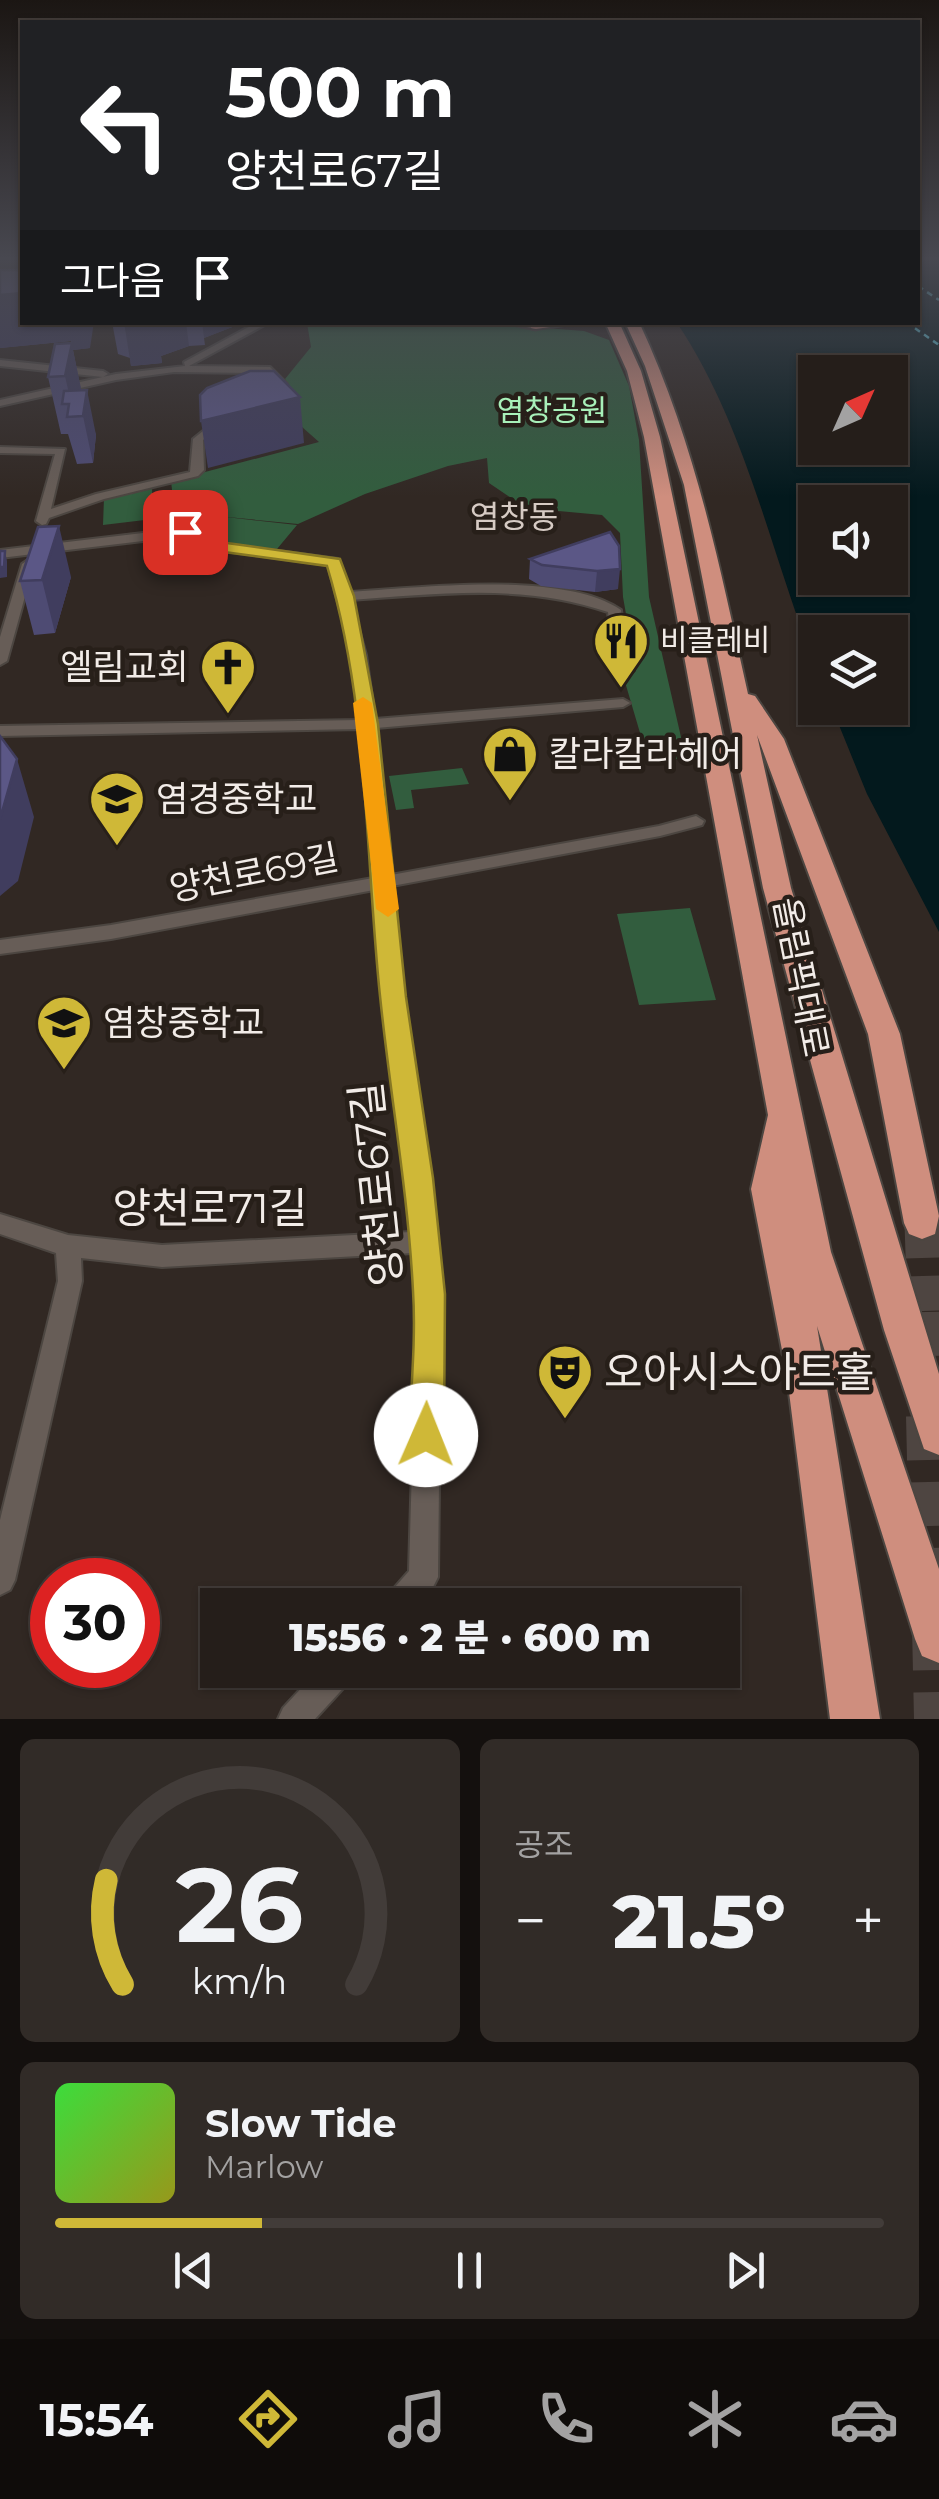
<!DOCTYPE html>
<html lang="ko">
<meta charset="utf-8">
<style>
:root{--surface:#251e1a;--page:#312b27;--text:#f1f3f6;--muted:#a3a2a2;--line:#423c39;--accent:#cfb837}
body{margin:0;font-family:Montserrat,"Noto Sans KR",sans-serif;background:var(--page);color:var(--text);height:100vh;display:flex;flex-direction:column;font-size:38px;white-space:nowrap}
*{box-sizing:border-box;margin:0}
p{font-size:32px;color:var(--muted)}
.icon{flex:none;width:55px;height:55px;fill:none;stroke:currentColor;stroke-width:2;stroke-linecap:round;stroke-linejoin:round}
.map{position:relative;height:1719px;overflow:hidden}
.sheet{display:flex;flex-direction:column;gap:20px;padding:20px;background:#14100e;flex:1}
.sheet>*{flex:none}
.banner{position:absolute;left:20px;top:20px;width:900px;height:305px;border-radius:0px;box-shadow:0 2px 8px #0004,0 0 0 2px var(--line);background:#202124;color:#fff;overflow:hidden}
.needle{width:65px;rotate:45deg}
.buttons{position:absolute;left:798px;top:355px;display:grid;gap:20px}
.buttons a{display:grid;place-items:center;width:110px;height:110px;border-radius:0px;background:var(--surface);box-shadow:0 2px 8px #0004,0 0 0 2px var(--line);font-size:50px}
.speed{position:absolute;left:30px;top:1558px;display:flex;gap:20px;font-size:50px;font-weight:700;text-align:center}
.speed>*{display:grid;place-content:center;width:130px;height:130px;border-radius:50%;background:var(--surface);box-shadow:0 2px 8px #0004,0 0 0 2px var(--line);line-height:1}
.speed .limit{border:15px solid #d22;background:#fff;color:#111}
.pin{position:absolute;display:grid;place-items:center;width:85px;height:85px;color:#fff;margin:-42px;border-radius:20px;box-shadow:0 5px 15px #0006}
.me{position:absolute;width:110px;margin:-55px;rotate:1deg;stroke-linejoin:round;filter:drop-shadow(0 0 8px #0008)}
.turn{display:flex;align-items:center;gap:35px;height:210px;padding:0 40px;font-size:45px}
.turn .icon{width:130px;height:130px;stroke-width:2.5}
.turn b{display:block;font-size:70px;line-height:85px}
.then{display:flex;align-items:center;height:95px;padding:0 40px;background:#0003;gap:20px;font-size:38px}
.big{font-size:75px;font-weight:800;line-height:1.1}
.sheet .card{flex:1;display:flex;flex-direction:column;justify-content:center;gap:15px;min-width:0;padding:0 35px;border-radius:15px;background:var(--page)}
.sheet .dial{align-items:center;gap:0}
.dial svg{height:260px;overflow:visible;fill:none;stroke:var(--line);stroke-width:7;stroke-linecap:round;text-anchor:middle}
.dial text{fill:var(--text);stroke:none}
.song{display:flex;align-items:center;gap:30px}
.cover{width:120px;height:120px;border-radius:15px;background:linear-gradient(135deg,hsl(120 70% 55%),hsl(60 70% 35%))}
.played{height:10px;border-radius:5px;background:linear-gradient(90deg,var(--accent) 25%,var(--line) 25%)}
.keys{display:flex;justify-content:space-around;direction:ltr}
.heat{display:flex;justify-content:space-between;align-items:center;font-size:55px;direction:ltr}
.sheet .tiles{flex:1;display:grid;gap:20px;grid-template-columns:1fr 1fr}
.card:last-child{grid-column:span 2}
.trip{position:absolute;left:200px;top:1588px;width:540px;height:100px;border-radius:0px;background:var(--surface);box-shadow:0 2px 8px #0004,0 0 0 2px var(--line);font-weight:800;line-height:100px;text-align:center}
.tab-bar{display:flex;height:160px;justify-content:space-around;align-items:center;background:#0f0c0a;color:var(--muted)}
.tab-bar .icon{width:70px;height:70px}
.tab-bar .current{color:var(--accent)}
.tab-bar b{font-size:45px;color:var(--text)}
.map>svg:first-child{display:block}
.green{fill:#325d3e}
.water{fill:#03191d;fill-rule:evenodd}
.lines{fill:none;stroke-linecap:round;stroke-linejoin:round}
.ferry{stroke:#62d0e6;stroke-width:2.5;stroke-dasharray:6 5;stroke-linecap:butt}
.trunk-tunnel-far1{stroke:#4e4541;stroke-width:35;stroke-dasharray:35 18;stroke-linecap:butt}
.trunk-tunnel{stroke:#4e4541;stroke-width:44;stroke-dasharray:44 22;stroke-linecap:butt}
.minor-casing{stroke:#4c4641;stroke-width:4}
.secondary-casing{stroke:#4c4641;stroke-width:5}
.trunk-casing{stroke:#4c4641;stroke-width:4}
.minor{fill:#675d57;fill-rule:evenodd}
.secondary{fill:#8e7065;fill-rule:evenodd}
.trunk{fill:#cf8e7e;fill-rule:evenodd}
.wall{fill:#4e4b73}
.shaded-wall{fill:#403d5e}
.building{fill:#5b5786;stroke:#403d5e;stroke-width:2.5}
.route{fill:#cfb837;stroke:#877824;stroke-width:2.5}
.slow{fill:#f59e0b}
.labels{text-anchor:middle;stroke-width:9;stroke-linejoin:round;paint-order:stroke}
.far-park-label{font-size:30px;fill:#a8f0b9;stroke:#271f19}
.far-poi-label{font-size:30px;fill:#f2ece8;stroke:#271f19;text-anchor:start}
.far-quarter-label{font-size:32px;fill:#d6cbc4;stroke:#271f19}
.poi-label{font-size:35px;fill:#f2ece8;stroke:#271f19;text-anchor:start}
.street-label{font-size:35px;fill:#f2ece8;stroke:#271f19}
.near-street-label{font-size:42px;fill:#f2ece8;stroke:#271f19}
.near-poi-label{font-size:42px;fill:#f2ece8;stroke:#271f19;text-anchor:start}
</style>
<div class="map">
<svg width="939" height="1719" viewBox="0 0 939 1719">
<rect width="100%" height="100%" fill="#312823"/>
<path class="green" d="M 307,323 L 482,323 L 584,331 L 609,340 L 629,386 L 639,440 L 649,597 L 686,759 L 664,759 L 643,743 L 625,682 L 636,671 L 623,597 L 620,533 L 602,515 L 526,508 L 489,483 L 487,458 L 448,466 L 365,494 L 298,524 L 217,516 L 297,525 L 277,549 L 227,545 L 198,531 L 201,516 L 175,516 L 171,481 L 319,442 L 284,411 L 293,393 L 285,379 L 311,347 Z
M 152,487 L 153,519 L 103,525 L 104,498 Z
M 462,768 L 469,784 L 411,790 L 414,808 L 396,810 L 389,776 Z
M 690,908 L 716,1000 L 639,1005 L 617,914 Z"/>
<path class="water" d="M 918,256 L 939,256 L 939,932 L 867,794 L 832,708 L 890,708 L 890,632 L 815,632 L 815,665 C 770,551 746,426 677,323 L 918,322 ZM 815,372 L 890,372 L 890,448 L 815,448 ZM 815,502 L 890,502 L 890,578 L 815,578 Z"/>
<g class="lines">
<path class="ferry" d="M 918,286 L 939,300
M 906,322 L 939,345"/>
<path class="trunk-tunnel-far1" d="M 922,1223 L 925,1315"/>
<path class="trunk-tunnel" d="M 925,1312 L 926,1363
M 928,1416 L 932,1583
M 934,1626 L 936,1719"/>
<g class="minor-casing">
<path id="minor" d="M 258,322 L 270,322 L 189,366 L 270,367 L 287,384 L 287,388 L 281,388 L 267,373 L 174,372 L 116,380 L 0,406 L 0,400 L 116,374 L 185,366 L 184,362 Z
M 0,360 L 103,371 L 108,374 L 103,377 L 0,366 Z
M 218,419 L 223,422 L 203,440 L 204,470 L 198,476 L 104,499 L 49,518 L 46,524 L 42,525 L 36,521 L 55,454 L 0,453 L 0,447 L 65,449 L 51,509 L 96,494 L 190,472 L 193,439 Z
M 185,528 L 214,535 L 227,544 L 338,559 L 349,592 C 418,588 563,570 621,610 L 628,671 L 621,675 L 614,671 L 608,612 C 523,583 438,594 351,600 L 366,655 L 375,719 L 623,699 L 630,703 L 623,707 L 376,728 L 391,875 L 659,826 L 696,816 L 704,821 L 702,825 L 660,836 L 392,886 L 403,997 L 426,1147 L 441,1294 L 438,1577 L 433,1587 L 418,1605 L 383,1605 L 388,1595 L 409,1571 L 417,1294 L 413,1253 L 162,1267 L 81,1258 L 82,1281 L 15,1580 L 10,1590 L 0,1595 L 0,1520 L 58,1281 L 56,1253 L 0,1234 L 0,1214 L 68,1235 L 162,1245 L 411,1232 C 401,1118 384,1004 374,890 L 111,939 L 0,954 L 0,940 L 111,925 L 373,878 L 361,729 L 0,736 L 0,726 L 360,720 L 352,655 L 328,565 L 224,551 L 206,541 L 185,536 L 0,558 L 0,550 Z
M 28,560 L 34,564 L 7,661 L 0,665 L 0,637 L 22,564 Z
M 318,1670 L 354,1670 L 350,1681 L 315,1719 L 278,1719 L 283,1708 Z"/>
</g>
<g class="secondary-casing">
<path id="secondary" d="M 503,322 L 541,322 L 542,325 L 536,329 Z"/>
</g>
<g class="trunk-casing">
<path id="trunk" d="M 531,322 L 585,322 L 536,329 L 531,328 Z
M 605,322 L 619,322 L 641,371 L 660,437 L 831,1252 L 939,1569 L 939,1663 L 922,1656 L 915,1639 L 817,1326 L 880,1719 L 830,1719 L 787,1376 L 751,1189 L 768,1115 L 644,437 L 627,371 Z
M 625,322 L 639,322 C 696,445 719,564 748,694 L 755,696 L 784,739 L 900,1034 L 939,1216 L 935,1234 L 922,1239 L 909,1234 L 904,1223 L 868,1034 L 757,735 L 791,888 L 939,1374 L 939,1455 L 924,1449 L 884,1330 L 763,888 L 684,485 L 645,366 Z"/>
</g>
<use href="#minor" class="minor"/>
<use href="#secondary" class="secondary"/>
<use href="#trunk" class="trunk"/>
</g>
<path class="wall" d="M 0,270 L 90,348 L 73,350 L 81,390 L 96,435 L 93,463 L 77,464 L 68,434 L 61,434 L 48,377 L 71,344 L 71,341 L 0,348 Z
M 112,322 L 240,322 L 240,324 L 204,338 L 205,345 L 189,346 L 161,356 L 162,363 L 131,366 L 130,358 L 118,354 Z
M 610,532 L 618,589 L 595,592 L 541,586 L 529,579 L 530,559 Z
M 71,577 L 55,633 L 34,635 L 20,581 Z"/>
<path class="shaded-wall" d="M 22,293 L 22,322 L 94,322 L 90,348 L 73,350 L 83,398 L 74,416 L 65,376 L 71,341 L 0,348 L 0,295 Z
M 124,322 L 186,322 L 189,346 L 161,356 L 162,363 L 131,366 Z
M 202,322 L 240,322 L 240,324 L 204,338 L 205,345 Z
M 87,390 L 96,435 L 93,463 L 83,416 Z
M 300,397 L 304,443 L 208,468 L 201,421 Z
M 59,526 L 71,577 L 55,633 L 42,580 Z
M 5,551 L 7,561 L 7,577 L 0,578 L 0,567 Z
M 620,569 L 618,589 L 595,592 L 597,571 Z
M 17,759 L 34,817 L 18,881 L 0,896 L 0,819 Z"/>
<path class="building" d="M 0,270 L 22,270 L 22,293 L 0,295 Z
M 72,343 L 65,376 L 48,377 L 55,344 Z
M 250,371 L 274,371 L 300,397 L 201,421 L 200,395 L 207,388 Z
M 87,390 L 83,416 L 67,417 L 69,404 L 62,404 L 64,391 Z
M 59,526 L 42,580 L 20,581 L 38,527 Z
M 610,532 L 619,546 L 620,569 L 597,571 L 542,565 L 530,559 Z
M 0,551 L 5,551 L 4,567 L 0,567 Z
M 0,736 L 17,759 L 0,819 Z"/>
<linearGradient id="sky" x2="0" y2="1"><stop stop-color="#1b1613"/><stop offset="0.52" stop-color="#484850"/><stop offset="1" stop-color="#484850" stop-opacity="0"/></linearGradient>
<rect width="939" height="497" fill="url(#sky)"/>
<path class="route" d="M 185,527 L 227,543 L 340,559 L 354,596 L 378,724 L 406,997 L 433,1178 L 445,1294 L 444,1435 L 439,1448 L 426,1453 L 414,1448 L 409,1435 C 411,1388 416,1338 413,1291 C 408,1192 390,1094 380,996 C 365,853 369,704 327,566 L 224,552 L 180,535 L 180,529 Z"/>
<path class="slow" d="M 363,697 L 372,703 L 399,909 L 388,917 L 376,909 L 353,703 Z"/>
<defs>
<g id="restaurant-pin" transform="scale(2.875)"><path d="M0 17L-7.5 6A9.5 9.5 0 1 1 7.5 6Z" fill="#cfb837" stroke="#271f19"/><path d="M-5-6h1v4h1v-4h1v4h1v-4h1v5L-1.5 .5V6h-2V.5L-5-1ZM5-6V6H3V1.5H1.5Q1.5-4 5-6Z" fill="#111"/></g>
<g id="church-pin" transform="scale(2.875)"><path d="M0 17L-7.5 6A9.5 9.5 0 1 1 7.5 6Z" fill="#cfb837" stroke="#271f19"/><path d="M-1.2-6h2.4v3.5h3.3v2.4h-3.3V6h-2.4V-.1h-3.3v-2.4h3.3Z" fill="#111"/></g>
<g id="shop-pin" transform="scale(2.875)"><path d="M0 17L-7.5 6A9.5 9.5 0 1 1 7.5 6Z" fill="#cfb837" stroke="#271f19"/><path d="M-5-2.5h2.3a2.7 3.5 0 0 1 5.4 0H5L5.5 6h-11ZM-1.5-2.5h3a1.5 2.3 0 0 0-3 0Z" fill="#111"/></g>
<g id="school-pin" transform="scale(2.875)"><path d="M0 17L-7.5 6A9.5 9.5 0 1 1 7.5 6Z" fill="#cfb837" stroke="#271f19"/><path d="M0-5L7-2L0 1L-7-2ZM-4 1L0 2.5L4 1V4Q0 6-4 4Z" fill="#111"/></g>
<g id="theatre-pin" transform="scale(2.875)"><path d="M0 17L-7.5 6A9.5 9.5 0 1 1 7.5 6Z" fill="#cfb837" stroke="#271f19"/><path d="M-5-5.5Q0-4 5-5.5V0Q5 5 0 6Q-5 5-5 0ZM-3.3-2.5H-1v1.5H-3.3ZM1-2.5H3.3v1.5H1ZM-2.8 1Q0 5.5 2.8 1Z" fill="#111"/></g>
</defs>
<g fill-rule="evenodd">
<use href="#restaurant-pin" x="621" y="641"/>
<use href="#church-pin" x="228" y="667"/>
<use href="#shop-pin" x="510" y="754"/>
<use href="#school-pin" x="117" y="799"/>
<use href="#school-pin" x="64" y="1023"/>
<use href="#theatre-pin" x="565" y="1372"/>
</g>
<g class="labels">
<g class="far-park-label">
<text x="552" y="421">염창공원</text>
</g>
<g class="far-poi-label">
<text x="660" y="651">비클레비</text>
</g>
<g class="far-quarter-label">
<text x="514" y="528">염창동</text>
</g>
<g class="poi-label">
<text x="189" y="679" text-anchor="end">엘림교회</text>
<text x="549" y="766">칼라칼라헤어</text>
<text x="156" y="811">염경중학교</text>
<text x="103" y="1035">염창중학교</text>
</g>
<g class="street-label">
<text transform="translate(254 873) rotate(-11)" y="12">양천로69길</text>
<text transform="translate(801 977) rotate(79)" y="12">올림픽대로</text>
</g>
<g class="near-street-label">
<text transform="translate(376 1184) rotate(-96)" y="15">양천로67길</text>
<text x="210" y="1223">양천로71길</text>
</g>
<g class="near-poi-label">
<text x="604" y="1387">오아시스아트홀</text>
</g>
</g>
</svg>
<div class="buttons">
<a><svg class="needle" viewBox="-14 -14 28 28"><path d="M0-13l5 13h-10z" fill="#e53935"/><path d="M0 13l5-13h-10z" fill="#a3a2a2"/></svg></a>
<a><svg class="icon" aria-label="sound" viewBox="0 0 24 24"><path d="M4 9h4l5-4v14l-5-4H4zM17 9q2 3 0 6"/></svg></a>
<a><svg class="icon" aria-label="layers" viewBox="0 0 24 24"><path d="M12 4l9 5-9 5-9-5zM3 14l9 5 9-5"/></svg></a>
</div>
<div class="speed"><div class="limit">30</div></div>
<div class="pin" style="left:185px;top:532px;background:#d93025"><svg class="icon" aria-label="arrive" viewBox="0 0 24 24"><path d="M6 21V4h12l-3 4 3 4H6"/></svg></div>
<svg class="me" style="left:426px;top:1435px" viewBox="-20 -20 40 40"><circle r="19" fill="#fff"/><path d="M0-13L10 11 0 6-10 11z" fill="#cfb837"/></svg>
<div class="trip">15:56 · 2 분 · 600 m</div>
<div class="banner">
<div class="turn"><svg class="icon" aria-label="left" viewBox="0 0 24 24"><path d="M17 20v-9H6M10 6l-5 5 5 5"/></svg><div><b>500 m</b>양천로67길</div></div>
<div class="then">그다음<svg class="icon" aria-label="arrive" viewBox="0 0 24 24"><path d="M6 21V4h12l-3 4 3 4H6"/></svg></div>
</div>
</div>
<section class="sheet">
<div class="tiles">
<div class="card dial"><svg viewBox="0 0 100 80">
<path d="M14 69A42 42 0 1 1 86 69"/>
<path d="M14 69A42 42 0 0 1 9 37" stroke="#cfb837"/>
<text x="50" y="56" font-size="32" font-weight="700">26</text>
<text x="50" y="72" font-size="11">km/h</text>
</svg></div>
<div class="card"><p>공조</p>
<div class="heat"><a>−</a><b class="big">21.5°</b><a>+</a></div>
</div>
<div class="card">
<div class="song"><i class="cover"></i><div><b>Slow Tide</b><p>Marlow</p></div></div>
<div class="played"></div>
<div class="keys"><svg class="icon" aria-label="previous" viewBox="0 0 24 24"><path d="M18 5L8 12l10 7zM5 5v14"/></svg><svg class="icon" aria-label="pause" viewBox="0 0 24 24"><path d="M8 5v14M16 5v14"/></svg><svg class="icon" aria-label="next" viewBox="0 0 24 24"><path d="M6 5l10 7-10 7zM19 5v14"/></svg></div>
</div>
</div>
</section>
<nav class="tab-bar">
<b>15:54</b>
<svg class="icon current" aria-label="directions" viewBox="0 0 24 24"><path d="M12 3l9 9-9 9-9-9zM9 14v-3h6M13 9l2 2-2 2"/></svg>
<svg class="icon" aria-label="music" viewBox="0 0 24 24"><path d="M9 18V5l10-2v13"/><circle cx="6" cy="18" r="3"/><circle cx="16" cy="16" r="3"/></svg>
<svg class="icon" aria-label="phone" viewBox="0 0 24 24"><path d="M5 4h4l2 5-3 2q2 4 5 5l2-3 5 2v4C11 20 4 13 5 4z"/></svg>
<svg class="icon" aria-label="climate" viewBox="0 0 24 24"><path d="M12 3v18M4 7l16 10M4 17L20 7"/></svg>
<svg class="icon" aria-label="car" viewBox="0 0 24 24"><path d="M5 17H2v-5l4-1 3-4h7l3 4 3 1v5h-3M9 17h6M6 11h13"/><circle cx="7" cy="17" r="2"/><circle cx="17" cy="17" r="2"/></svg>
</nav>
